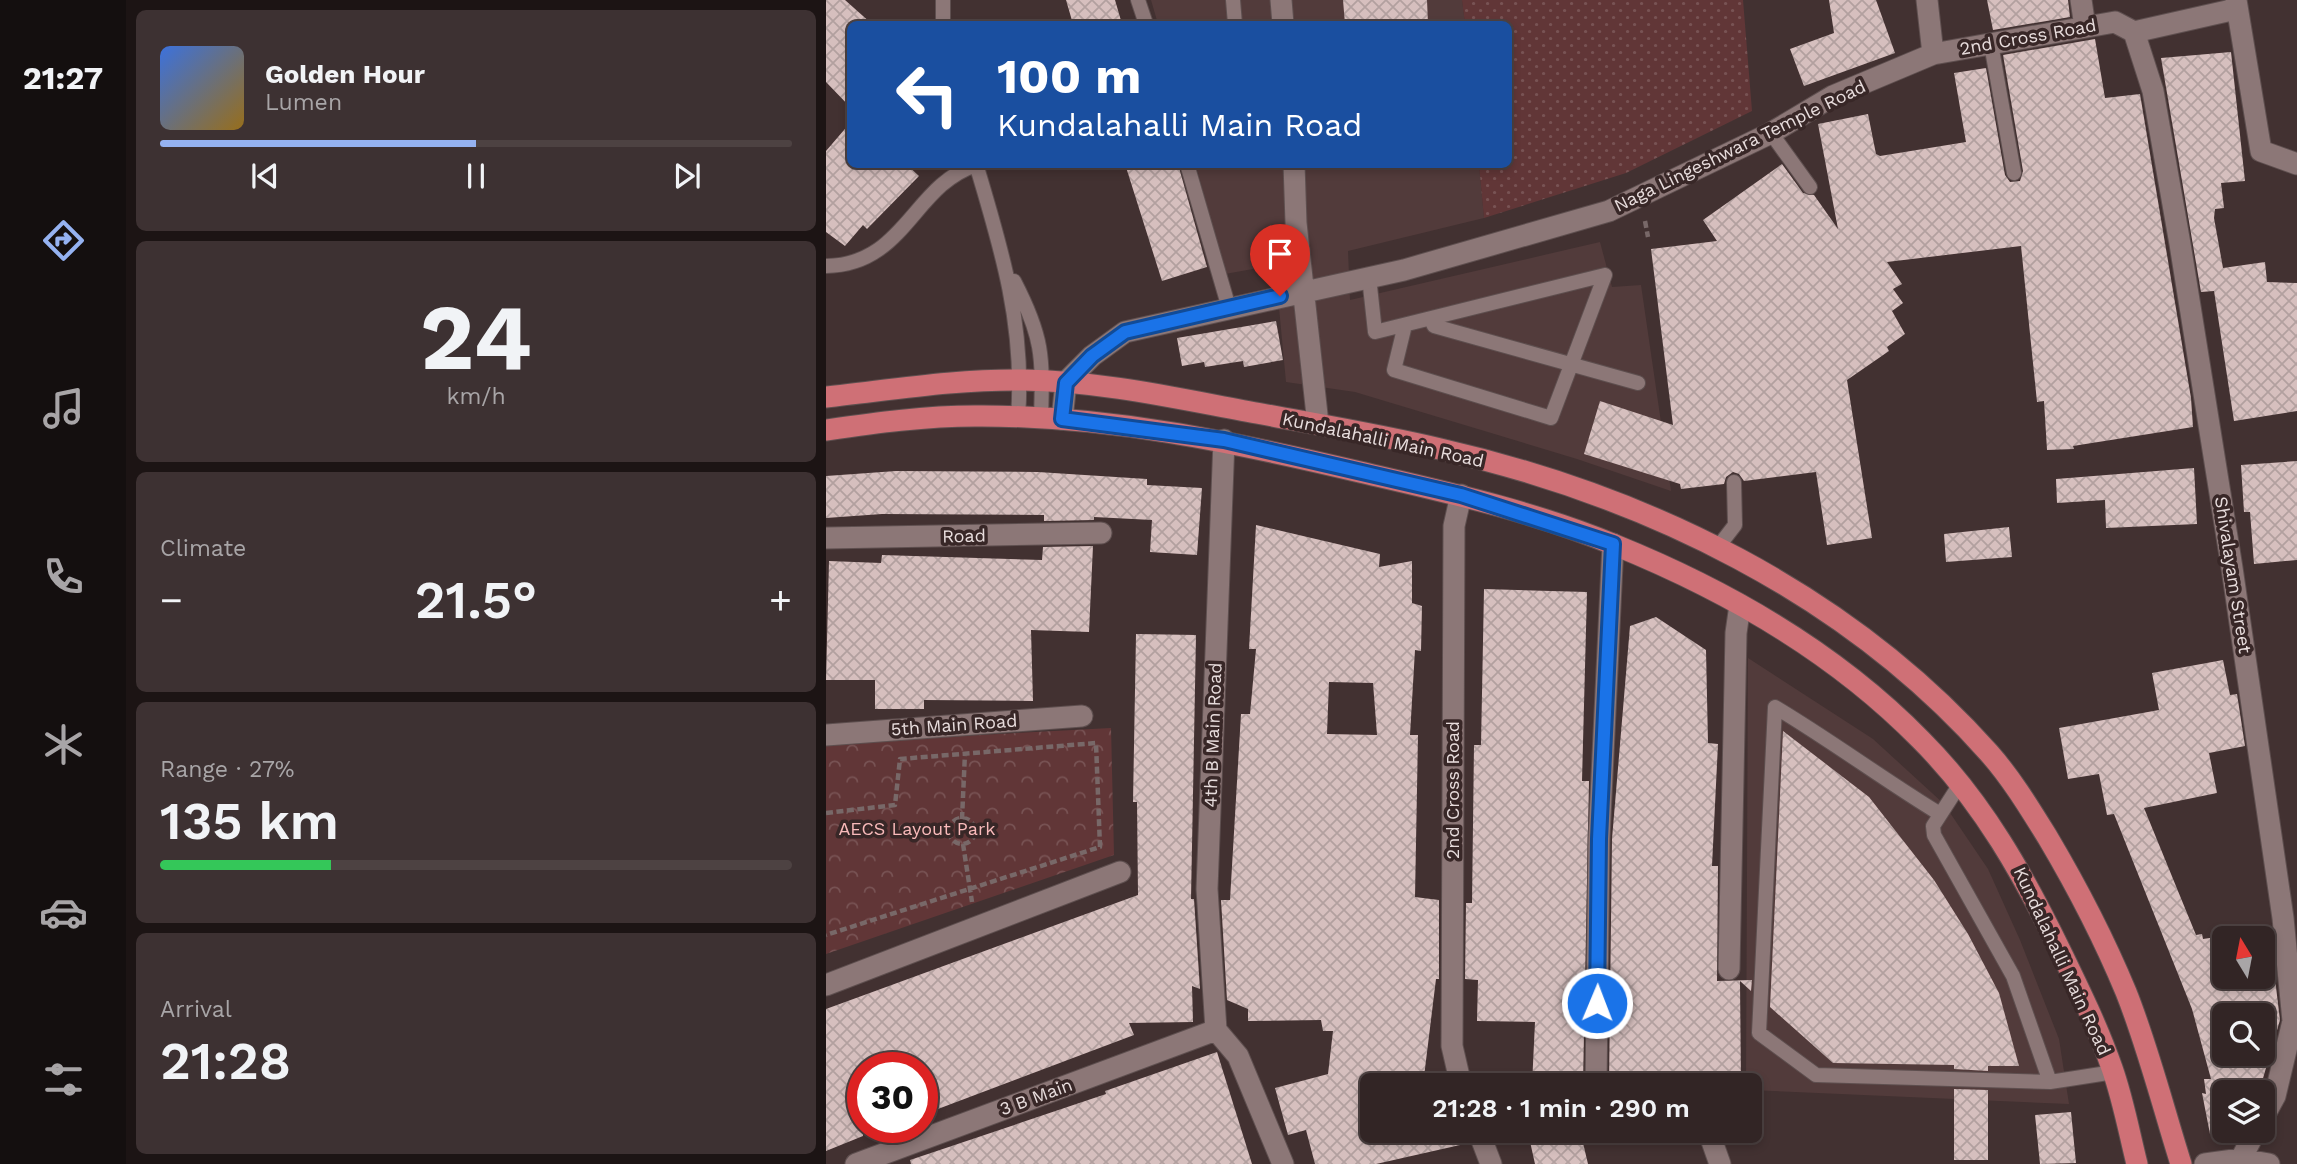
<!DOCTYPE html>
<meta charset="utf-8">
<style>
:root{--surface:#322525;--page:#3d3132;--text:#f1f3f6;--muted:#a8a5a7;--line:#4d4242;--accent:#95b2f1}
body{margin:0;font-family:"Work Sans",sans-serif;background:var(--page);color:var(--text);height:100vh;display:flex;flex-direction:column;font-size:26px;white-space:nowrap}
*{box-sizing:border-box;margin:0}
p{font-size:23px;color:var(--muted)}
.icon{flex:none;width:38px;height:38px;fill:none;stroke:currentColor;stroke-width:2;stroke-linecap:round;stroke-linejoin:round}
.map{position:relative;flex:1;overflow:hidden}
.panel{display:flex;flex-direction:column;gap:10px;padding:10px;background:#1c1414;width:700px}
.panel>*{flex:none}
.top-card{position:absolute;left:21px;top:21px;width:665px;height:147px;border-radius:10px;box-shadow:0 4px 10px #0003,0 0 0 2px var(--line);background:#1a4fa0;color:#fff;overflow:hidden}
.needle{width:46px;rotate:350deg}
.buttons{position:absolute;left:1386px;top:926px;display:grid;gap:14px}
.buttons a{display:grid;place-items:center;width:63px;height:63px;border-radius:10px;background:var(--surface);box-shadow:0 4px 10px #0003,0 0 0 2px var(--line);font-size:35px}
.speed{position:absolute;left:21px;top:1052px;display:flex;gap:14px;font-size:35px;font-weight:700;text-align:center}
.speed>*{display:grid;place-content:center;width:91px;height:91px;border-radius:50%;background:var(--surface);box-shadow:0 4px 10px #0003,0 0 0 2px var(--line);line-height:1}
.speed .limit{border:10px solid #d22;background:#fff;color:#111}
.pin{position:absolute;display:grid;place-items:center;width:60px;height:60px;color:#fff;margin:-72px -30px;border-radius:50% 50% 50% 0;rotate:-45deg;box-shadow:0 0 7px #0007}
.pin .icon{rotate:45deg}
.me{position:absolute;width:77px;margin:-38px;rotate:1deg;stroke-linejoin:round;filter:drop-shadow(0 0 5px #0008)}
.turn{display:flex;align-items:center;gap:24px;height:147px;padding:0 35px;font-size:32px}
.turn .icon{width:91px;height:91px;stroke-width:2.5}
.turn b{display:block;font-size:49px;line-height:60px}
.big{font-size:52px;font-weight:600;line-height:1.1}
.panel .tile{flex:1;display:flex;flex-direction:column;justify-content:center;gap:10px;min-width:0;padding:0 24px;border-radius:10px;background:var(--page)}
.panel .dial{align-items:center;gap:0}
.dial b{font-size:91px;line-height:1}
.song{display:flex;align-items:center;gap:21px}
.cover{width:84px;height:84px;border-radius:10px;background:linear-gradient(135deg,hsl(220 70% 55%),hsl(40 70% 35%))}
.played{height:7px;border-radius:4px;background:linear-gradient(90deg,var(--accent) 50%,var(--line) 50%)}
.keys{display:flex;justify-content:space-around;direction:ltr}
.heat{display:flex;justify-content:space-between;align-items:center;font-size:38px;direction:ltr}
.charge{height:10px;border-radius:5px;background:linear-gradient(90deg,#34c759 27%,var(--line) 0)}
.trip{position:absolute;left:534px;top:1073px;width:402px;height:70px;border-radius:10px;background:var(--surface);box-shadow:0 4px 10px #0003,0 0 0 2px var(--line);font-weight:600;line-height:70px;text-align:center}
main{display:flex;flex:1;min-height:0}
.tabs{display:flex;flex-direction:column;width:126px;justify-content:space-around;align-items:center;background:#140f0f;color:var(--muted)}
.tabs .icon{width:49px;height:49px}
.tabs .active{color:var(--accent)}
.tabs b{font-size:32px;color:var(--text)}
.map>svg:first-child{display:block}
.built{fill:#523b3b}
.grass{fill:url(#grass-dots)}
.park{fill:url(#park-crowns)}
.building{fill:url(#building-cross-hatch);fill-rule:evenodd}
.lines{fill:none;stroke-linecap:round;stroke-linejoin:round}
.lane-casing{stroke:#5e4f4f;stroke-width:16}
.street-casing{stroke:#5e4f4f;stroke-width:23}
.primary-casing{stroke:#5e4f4f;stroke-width:23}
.path{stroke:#786868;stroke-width:4.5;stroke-dasharray:7 3.5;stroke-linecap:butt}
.lane{stroke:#8c7777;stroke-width:14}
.street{stroke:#8c7777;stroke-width:21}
.primary{stroke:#cf7076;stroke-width:21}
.route-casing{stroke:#114b97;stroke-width:18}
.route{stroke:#1a73e8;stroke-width:12}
.labels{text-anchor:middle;stroke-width:7;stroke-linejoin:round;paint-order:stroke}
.street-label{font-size:18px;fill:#e8dddd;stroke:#382727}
.park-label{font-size:18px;fill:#f9baba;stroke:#382727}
</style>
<main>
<nav class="tabs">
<b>21:27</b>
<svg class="icon active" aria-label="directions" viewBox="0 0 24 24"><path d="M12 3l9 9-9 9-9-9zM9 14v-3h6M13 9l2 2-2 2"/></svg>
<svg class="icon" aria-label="music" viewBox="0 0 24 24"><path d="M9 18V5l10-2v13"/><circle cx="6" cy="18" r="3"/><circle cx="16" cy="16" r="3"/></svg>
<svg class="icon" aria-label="phone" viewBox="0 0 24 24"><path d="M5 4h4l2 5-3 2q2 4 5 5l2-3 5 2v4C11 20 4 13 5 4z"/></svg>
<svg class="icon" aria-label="climate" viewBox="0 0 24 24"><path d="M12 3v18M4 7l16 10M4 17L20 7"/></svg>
<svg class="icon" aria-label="car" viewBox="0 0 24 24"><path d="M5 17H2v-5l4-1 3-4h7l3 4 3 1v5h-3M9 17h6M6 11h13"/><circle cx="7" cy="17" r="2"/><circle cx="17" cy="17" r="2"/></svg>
<svg class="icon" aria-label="filters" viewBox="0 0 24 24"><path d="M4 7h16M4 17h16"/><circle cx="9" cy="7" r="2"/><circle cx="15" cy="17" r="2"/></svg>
</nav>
<section class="panel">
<div class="tile">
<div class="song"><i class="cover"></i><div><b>Golden Hour</b><p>Lumen</p></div></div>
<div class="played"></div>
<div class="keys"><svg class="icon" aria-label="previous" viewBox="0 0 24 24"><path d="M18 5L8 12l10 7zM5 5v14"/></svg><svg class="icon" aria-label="pause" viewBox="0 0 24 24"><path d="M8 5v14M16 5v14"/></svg><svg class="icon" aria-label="next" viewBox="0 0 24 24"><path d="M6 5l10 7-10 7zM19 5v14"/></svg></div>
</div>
<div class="tile dial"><b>24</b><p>km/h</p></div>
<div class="tile"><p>Climate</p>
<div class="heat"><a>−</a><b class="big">21.5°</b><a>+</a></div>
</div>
<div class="tile"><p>Range · 27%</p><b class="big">135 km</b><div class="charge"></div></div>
<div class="tile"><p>Arrival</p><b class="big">21:28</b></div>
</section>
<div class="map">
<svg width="1471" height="1164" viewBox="0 0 1471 1164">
<defs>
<pattern id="grass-dots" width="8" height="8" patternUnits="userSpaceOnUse" patternTransform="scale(1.75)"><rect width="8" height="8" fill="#613637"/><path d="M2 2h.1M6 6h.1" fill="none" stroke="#785354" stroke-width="1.8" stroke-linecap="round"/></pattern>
<pattern id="park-crowns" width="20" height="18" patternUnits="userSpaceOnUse" patternTransform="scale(1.75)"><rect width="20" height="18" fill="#613637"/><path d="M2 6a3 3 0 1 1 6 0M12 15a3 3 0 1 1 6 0" fill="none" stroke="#785354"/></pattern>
<pattern id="building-cross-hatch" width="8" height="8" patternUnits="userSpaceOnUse" patternTransform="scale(1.75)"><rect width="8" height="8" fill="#d6bfbe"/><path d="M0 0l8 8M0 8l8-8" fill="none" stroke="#b2a09f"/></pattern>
</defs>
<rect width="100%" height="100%" fill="#423131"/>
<path class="built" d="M 325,0 L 636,0 L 639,24 L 332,24 Z
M 370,165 L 653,165 L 658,218 L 522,251 L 524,300 L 774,242 L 786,287 L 815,285 L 845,491 L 751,459 L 529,392 L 460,382 L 449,265 L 399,274 Z
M 922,658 L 1047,739 L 1118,804 L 1162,869 L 1194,940 L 1233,1039 L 1243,1104 L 924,1090 L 924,1085 L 920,1085 Z"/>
<path class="grass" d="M 636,0 L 917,0 L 926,111 L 800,173 L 658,218 L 653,165 L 682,164 L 682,24 L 639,24 Z"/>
<path class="park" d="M 285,728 L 288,855 L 0,954 L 0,743 Z"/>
<path class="building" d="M 0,0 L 19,0 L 46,24 L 24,24 L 24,107 L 0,82 Z
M 240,0 L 289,0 L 296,24 L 247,24 Z
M 517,0 L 601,0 L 602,24 L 519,24 Z
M 1003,0 L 1050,0 L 1069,53 L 978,86 L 964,49 L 1008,33 Z
M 1161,0 L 1242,0 L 1244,17 L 1167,30 Z
M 1269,39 L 1279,98 L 1314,94 L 1365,398 L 1367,427 L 1247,446 L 1248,449 L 1221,450 L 1218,401 L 1211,402 L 1195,246 L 1061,262 L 1076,284 L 1067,289 L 1077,303 L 1066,311 L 1079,334 L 1061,347 L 1063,351 L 1021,380 L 1046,538 L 1001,545 L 990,472 L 918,481 L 913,474 L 907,472 L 900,477 L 898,484 L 855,489 L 854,484 L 758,454 L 774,401 L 847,425 L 825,249 L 891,241 L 877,220 L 956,164 L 977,193 L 988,195 L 1012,229 L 992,124 L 1042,114 L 1050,154 L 1054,156 L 1140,142 L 1128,73 L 1160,68 L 1179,175 L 1184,182 L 1194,181 L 1197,171 L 1177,55 Z
M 1405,52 L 1419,181 L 1395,183 L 1398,208 L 1389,209 L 1388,218 L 1397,268 L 1439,262 L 1441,282 L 1471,283 L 1471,411 L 1408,421 L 1388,291 L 1375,292 L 1335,58 Z
M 24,123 L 24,164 L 80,164 L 93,176 L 41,229 L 37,225 L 19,246 L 0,232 L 0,151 Z
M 299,164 L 352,164 L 381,267 L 336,281 Z
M 450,321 L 457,360 L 418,367 L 417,361 L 379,367 L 378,362 L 356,366 L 351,338 Z
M 1471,461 L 1471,560 L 1428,564 L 1424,512 L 1418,512 L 1415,465 Z
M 1368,468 L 1371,524 L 1280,528 L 1279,500 L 1231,503 L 1230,479 Z
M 70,471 L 212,472 L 321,479 L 321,485 L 376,488 L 371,555 L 324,552 L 326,520 L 268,517 L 268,520 L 218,521 L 218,515 L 56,514 L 0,518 L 0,476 Z
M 430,525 L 554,554 L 553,567 L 586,561 L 586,603 L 596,606 L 595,651 L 589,650 L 584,735 L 592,735 L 589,897 L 613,900 L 613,979 L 610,979 L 597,1085 L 546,1085 L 546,1130 L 639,1130 L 643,1143 L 550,1164 L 489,1164 L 480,1130 L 462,1135 L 449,1088 L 502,1074 L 507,1031 L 497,1031 L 495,1020 L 422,1021 L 422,1009 L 401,1000 L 395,900 L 404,900 L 415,714 L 424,714 L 430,649 L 423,649 ZM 503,682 L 547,683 L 551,735 L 501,734 Z
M 1183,527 L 1186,557 L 1120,562 L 1118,534 Z
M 267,546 L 263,632 L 205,630 L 207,701 L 98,700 L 98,709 L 49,709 L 49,680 L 0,680 L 3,561 L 55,563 L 56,555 L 216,560 L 217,547 Z
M 658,589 L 761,592 L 756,781 L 763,781 L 757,1085 L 706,1085 L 709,1022 L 651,1021 L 652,980 L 639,979 L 640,903 L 646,903 L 648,745 L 655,745 Z
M 830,617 L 880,650 L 882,743 L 892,744 L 886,866 L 892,866 L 891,981 L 926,980 L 925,991 L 914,981 L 915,1085 L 783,1085 L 786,839 L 804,626 Z
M 310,634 L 370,635 L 365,899 L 368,899 L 374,989 L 366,986 L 367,1022 L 303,1023 L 308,1035 L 96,1115 L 96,1068 L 37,1068 L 37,1136 L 0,1151 L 0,1009 L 312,895 L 311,802 L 307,802 Z
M 1397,660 L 1404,695 L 1411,694 L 1419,746 L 1383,753 L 1391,793 L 1318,808 L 1370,935 L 1376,934 L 1377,939 L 1443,929 L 1454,1020 L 1433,1092 L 1398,1092 L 1398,1130 L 1415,1130 L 1411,1137 L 1384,1134 L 1376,1093 L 1380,1094 L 1378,1079 L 1385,1079 L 1366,1009 L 1288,814 L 1281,815 L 1273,774 L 1242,779 L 1233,728 L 1333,710 L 1326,673 ZM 1398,938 L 1437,938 L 1437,976 L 1398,976 ZM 1398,1015 L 1437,1015 L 1437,1054 L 1398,1054 Z
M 957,731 L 1043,797 L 1108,880 L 1142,934 L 1173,993 L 1193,1066 L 1162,1066 L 1162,1071 L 1128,1069 L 1128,1065 L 1007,1063 L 944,1007 Z
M 391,1052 L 426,1164 L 85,1164 L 84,1160 L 280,1094 L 279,1091 Z
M 1128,1089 L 1162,1090 L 1162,1160 L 1128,1160 Z
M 1245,1112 L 1250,1163 L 1214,1164 L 1209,1115 Z
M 733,1130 L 754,1130 L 762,1164 L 709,1164 L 703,1137 Z"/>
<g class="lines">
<g class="lane-casing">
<path id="lane" d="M 312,0 L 320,24
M 407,0 L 409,24
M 117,24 L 117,0
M 1165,44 L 1188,173
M 945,133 L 984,187
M 150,164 C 176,250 199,327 192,417
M 361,164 L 403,308
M 0,266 C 79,265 87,185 150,165
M 543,277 L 549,332 L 779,275
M 188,281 C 217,337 217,356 215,418
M 605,319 L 608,326 L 812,383
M 579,325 L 568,370 L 725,418 L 779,275
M 892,547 L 909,525 L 908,482
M 1134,784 L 1107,826 L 1108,835 L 1187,976 L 1224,1082
M 1114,814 C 1058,780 1006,741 949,707 L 933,1033 L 990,1075 L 1224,1082 L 1288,1072"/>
</g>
<g class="street-casing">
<path id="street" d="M 455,0 L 457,24
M 1101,0 L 1107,54
M 1255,0 L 1259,27
M 1410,0 L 1435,151 L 1471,164
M 1308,32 L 1327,91 L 1354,244 L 1406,568 L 1457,918 L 1467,1021 L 1449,1096 L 1437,1118
M 468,164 L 470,223 L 492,424
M 236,419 L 240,382 L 266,356 L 299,332 L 578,270 L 783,211 L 945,133 L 1007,96 L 1107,54 L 1289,22 L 1308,32 L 1410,9
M 0,538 L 275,533
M 0,735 L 256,716
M 903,969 L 910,633 L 914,605
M 0,985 L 294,872
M 390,1030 L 381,889 L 398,440
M 390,1030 L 412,1056 L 457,1164
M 635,1085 L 626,1046 L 628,526 L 635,495
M 770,1085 L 773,839 L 787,544
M 652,1130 L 665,1164
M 882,1130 L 894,1164
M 1415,1159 L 1430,1130
M 30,1164 L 390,1030
M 1379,1164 L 1415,1159 L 1443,1164"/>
</g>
<g class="primary-casing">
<path id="primary" d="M 0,397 C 65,390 131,379 197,380 C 277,381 358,400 436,414 C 495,425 555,435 614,449 C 820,496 1021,593 1163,753 C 1186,779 1204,809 1222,838 C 1251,887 1278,939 1300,992 C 1322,1047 1337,1107 1355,1164
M 0,430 C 49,423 99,416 149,416 C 280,415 407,442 534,472 C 620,492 707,511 789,545 C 900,590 1011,654 1095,740 C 1157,802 1198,876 1236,954 C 1254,991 1272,1028 1286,1068 C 1297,1099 1303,1132 1311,1164"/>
</g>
<path class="path" d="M 819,221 L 822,237
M 0,813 L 69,805 L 74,759 L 270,743 L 274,847 L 0,935
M123 831a13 13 0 1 1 26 0a13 13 0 1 1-26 0Z
M 136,819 L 139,753
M 137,844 L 146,902"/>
<use href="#lane" class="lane"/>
<use href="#street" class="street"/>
<use href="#primary" class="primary"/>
</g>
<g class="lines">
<g class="route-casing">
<path id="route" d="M 454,296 L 299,332 L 266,356 L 240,383 L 236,419 L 398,440 L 635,495 L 787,544 L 773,839 L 771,1003"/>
</g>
<use href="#route" class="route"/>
</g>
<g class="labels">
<g class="street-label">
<text transform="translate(1202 37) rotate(-10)" y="6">2nd Cross Road</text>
<text transform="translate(914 146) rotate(-26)" y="6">Naga Lingeshwara Temple Road</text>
<text transform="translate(557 440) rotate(12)" y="6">Kundalahalli Main Road</text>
<text transform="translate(138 536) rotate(-1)" y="6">Road</text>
<text transform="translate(1407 575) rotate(81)" y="6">Shivalayam Street</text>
<text transform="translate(128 725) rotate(-4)" y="6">5th Main Road</text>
<text transform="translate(387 735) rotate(-88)" y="6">4th B Main Road</text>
<text transform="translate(627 790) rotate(-90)" y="6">2nd Cross Road</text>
<text transform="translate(1236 961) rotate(65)" y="6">Kundalahalli Main Road</text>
<text transform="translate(210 1097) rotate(-20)" y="6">3 B Main</text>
</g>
<g class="park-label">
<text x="91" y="835">AECS Layout Park</text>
</g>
</g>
</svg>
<div class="buttons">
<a><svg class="needle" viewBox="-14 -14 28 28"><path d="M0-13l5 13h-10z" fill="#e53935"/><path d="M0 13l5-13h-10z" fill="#a8a5a7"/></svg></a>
<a><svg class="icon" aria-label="search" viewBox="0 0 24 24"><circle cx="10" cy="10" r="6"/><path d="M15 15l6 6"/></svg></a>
<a><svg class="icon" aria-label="layers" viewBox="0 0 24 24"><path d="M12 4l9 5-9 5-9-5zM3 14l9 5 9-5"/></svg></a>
</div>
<div class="speed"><div class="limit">30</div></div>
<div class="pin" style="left:454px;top:296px;background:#d93025"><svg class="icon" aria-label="arrive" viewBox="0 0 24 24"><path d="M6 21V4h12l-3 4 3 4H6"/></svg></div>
<svg class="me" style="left:771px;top:1003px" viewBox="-20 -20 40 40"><circle r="17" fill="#1a73e8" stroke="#fff" stroke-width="3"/><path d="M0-11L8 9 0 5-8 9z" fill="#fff"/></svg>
<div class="trip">21:28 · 1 min · 290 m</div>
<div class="top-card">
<div class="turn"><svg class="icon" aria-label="left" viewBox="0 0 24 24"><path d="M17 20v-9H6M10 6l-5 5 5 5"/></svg><div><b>100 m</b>Kundalahalli Main Road</div></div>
</div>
</div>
</main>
